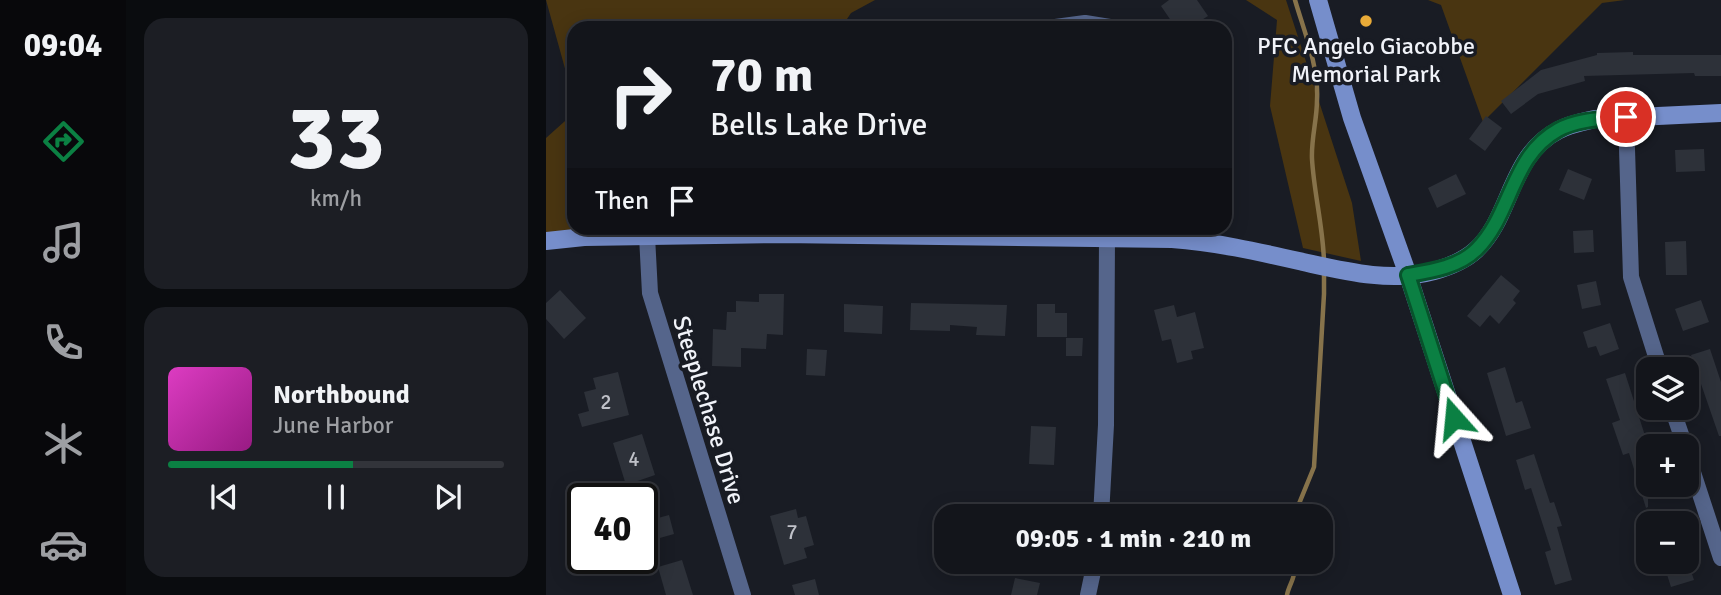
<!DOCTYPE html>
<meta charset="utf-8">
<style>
:root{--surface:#13151b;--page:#1c1e24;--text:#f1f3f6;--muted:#9d9fa3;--line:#32343a;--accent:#0b8043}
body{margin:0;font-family:Signika,sans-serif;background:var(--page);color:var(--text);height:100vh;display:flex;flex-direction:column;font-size:26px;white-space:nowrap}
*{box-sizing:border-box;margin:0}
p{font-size:23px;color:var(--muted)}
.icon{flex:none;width:38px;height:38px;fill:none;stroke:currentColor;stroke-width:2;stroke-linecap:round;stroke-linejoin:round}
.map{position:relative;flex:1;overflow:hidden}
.details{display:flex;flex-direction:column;gap:18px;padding:18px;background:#0a0c0f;width:420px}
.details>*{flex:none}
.guide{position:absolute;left:21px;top:21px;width:665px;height:214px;border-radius:21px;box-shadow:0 4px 18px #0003,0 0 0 2px var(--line);background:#13151b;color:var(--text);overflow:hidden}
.tools{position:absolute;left:1090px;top:357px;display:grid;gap:14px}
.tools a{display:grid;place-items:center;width:63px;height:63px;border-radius:14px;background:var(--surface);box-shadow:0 4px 18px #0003,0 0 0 2px var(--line);font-size:35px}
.speed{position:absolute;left:21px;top:483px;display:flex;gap:14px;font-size:35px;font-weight:700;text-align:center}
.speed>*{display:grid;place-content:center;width:91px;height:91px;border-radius:50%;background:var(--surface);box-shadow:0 4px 18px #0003,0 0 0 2px var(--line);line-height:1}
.speed .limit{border:4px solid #111;border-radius:10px;background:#fff;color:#111}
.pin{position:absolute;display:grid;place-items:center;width:60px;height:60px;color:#fff;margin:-30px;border:4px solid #fff;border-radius:50%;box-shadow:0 2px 7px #0007}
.me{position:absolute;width:77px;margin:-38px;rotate:342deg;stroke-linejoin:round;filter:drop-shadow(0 0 5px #0008)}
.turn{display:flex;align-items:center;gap:24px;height:147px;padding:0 28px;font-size:32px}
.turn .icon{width:91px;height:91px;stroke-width:2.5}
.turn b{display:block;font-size:49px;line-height:60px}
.then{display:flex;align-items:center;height:66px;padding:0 28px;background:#0003;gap:14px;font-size:26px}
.details .widget{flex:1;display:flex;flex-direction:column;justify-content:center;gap:10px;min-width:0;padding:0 24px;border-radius:21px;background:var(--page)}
.details .dial{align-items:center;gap:0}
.dial b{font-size:91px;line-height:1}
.song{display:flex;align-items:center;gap:21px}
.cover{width:84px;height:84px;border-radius:10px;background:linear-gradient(135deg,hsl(310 70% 55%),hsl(310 70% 35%))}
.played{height:7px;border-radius:4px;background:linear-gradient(90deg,var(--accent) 55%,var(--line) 55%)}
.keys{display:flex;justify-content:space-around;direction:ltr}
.trip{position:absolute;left:388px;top:504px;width:399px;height:70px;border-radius:21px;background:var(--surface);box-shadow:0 4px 18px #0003,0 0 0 2px var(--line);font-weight:800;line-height:70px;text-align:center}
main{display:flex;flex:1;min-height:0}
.dock{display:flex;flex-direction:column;width:126px;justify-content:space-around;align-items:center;background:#08080b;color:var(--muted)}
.dock .icon{width:49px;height:49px}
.dock .on{color:var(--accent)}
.dock b{font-size:32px;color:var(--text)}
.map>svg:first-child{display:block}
.green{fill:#493511}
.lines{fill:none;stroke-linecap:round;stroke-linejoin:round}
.stream{stroke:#87734b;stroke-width:4.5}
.building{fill:#2d3139}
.street{stroke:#55658b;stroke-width:16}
.secondary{stroke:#768ecb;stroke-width:18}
.route-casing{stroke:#07532c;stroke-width:18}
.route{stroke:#0b8043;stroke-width:12}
.poi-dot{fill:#e9ab38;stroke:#191c24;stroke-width:2.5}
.labels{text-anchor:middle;stroke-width:7;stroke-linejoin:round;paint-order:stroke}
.number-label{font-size:21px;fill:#c0c2c9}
.poi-label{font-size:24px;fill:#f1f3f9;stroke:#191c24}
.street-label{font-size:24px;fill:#f1f3f9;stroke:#191c24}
</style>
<main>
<nav class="dock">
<b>09:04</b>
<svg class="icon on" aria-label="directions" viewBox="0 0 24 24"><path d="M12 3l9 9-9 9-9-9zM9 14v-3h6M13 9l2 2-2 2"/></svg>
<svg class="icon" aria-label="music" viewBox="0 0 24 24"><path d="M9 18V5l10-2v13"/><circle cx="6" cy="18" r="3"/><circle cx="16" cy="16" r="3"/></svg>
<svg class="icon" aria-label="phone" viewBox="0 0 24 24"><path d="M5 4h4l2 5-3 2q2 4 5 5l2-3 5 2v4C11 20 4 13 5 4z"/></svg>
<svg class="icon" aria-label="climate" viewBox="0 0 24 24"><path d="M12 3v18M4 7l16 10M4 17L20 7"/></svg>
<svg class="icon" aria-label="car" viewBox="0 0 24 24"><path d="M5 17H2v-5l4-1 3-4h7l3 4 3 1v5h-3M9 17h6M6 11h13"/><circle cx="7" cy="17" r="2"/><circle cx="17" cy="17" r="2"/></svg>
</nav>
<section class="details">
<div class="widget dial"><b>33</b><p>km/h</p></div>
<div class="widget">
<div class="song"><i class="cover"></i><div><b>Northbound</b><p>June Harbor</p></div></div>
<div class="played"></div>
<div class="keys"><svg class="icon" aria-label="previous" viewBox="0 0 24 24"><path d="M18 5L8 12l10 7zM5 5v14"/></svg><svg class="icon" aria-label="pause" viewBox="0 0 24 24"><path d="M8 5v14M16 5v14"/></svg><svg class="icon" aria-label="next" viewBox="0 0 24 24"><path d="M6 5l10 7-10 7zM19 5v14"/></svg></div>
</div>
</section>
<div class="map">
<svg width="1175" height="595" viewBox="0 0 1175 595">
<rect width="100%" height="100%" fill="#191c24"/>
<path class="green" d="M 0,0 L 329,0 L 305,13 L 295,28 L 28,28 L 28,101 Z
M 700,0 L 740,0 L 806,203 L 815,261 L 757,248 L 724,106 L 731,20 Z
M 882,0 L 1079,0 L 1056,3 L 937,122 L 895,5 Z
M 28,113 L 28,228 L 56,228 L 0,235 L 0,138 Z"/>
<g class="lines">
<path class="stream" d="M 749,0 C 758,31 773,67 771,100 C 771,120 765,139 766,159 C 768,193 777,227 778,261
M 748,516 L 768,467 L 778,294 L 778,270
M 741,595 C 743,583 754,573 744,562"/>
</g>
<path class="building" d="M 623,0 L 651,0 L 662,16 L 654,21 L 659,28 L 630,28 L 615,6 Z
M 1087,52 L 1087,55 L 1175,55 L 1175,76 L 1149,76 L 1148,73 L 1038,76 L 1039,81 L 992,94 L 965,114 L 955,101 L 995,70 L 1051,55 L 1051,53 Z
M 940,116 L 956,128 L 939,151 L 923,139 Z
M 1158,149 L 1159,171 L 1130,172 L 1129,150 Z
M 1022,169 L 1046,179 L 1038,200 L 1013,190 Z
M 910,174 L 920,194 L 891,208 L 882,188 Z
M 1047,230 L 1048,252 L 1028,253 L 1027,231 Z
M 1140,241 L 1141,275 L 1120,275 L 1119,242 Z
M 955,275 L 974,291 L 967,300 L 970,303 L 953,324 L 944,315 L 934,327 L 921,316 Z
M 1050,281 L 1055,305 L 1036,309 L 1031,285 Z
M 14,290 L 40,318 L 18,339 L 0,319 L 0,303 Z
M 213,294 L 238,294 L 237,335 L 221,334 L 220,349 L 195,348 L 195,367 L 166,366 L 167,329 L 180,330 L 181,312 L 190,312 L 190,301 L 213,302 Z
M 1155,300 L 1163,322 L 1137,331 L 1129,309 Z
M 365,303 L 461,305 L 459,336 L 430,335 L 431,327 L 404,325 L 404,331 L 364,330 Z
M 298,304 L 337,306 L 336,334 L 298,332 Z
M 491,304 L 509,304 L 509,313 L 521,313 L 521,337 L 491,337 Z
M 628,305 L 631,317 L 649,312 L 658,348 L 645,351 L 647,359 L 631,363 L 625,339 L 616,341 L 608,310 Z
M 1064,323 L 1073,349 L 1054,356 L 1050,346 L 1042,348 L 1037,332 Z
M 520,338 L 537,338 L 536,356 L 520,356 Z
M 261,349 L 281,350 L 279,376 L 260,375 Z
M 1164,349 L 1175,382 L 1175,436 L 1173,436 L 1145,355 Z
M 959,367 L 970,403 L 976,401 L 985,428 L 960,436 L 941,373 Z
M 72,372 L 83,415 L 36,427 L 32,414 L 43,411 L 38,392 L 50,389 L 47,378 Z
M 1079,373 L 1102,445 L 1102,507 L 1100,508 L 1083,453 L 1077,455 L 1066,423 L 1074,420 L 1060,379 Z
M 485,426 L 510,427 L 508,465 L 483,464 Z
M 96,434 L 109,475 L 80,485 L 67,443 Z
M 988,454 L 1004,503 L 1008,502 L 1016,526 L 1011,527 L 1026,580 L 1009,585 L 999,552 L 1005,550 L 985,488 L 979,490 L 970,460 Z
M 108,501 L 112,518 L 123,515 L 128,534 L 96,543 L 96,505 Z
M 250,509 L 252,518 L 260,516 L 268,545 L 258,548 L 261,558 L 238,565 L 224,516 Z
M 136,560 L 147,595 L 120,595 L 112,567 Z
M 1117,562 L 1142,562 L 1148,580 L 1125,587 Z
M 469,578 L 494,583 L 491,595 L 465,595 Z
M 269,579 L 273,595 L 249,595 L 246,585 Z"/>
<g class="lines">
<path class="street" d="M 502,28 L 539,23 L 570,28
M 1080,117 L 1085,277 L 1114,369
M 101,236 L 104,293 L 197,595
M 1126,408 L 1139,446
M 1141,454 L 1175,558
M 555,516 L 560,425 L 561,237
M 542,595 L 549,562"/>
<path class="secondary" d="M 772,0 L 806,118 L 862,275 L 966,595
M 0,241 L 38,237 L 235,234 L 626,239 C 670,242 713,252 757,262 C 798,271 845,283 888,271 C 902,267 919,260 930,250 C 966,217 963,155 1013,130 C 1024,124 1036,122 1049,119 L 1175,113"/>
</g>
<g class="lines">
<g class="route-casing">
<path id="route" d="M 908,418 L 862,275 C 886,271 913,267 931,249 C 966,214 965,156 1012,130 C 1032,119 1057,119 1080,117"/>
</g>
<use href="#route" class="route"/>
</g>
<circle class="poi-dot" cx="820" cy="21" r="7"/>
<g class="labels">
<g class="number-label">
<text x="60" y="409">2</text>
<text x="88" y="466">4</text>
<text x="246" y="539">7</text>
</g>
<g class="poi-label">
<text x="820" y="54">PFC Angelo Giacobbe<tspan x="820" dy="28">Memorial Park</tspan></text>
</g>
<g class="street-label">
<text transform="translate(163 410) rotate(73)" y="8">Steeplechase Drive</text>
</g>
</g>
</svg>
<div class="tools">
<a><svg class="icon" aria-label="layers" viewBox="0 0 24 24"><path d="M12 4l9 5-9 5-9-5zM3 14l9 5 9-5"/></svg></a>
<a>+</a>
<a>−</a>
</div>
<div class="speed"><div class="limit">40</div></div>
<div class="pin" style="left:1080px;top:117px;background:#d93025"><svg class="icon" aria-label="arrive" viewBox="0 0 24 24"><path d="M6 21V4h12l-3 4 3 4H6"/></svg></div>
<svg class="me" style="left:908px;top:418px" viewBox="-20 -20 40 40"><path d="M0-17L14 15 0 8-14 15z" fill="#0b8043" stroke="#fff" stroke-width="4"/></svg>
<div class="trip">09:05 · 1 min · 210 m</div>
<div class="guide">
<div class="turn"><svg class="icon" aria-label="right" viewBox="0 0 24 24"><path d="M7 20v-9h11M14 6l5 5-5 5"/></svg><div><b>70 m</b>Bells Lake Drive</div></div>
<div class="then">Then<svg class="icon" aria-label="arrive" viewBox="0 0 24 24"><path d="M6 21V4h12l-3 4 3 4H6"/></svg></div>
</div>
</div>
</main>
